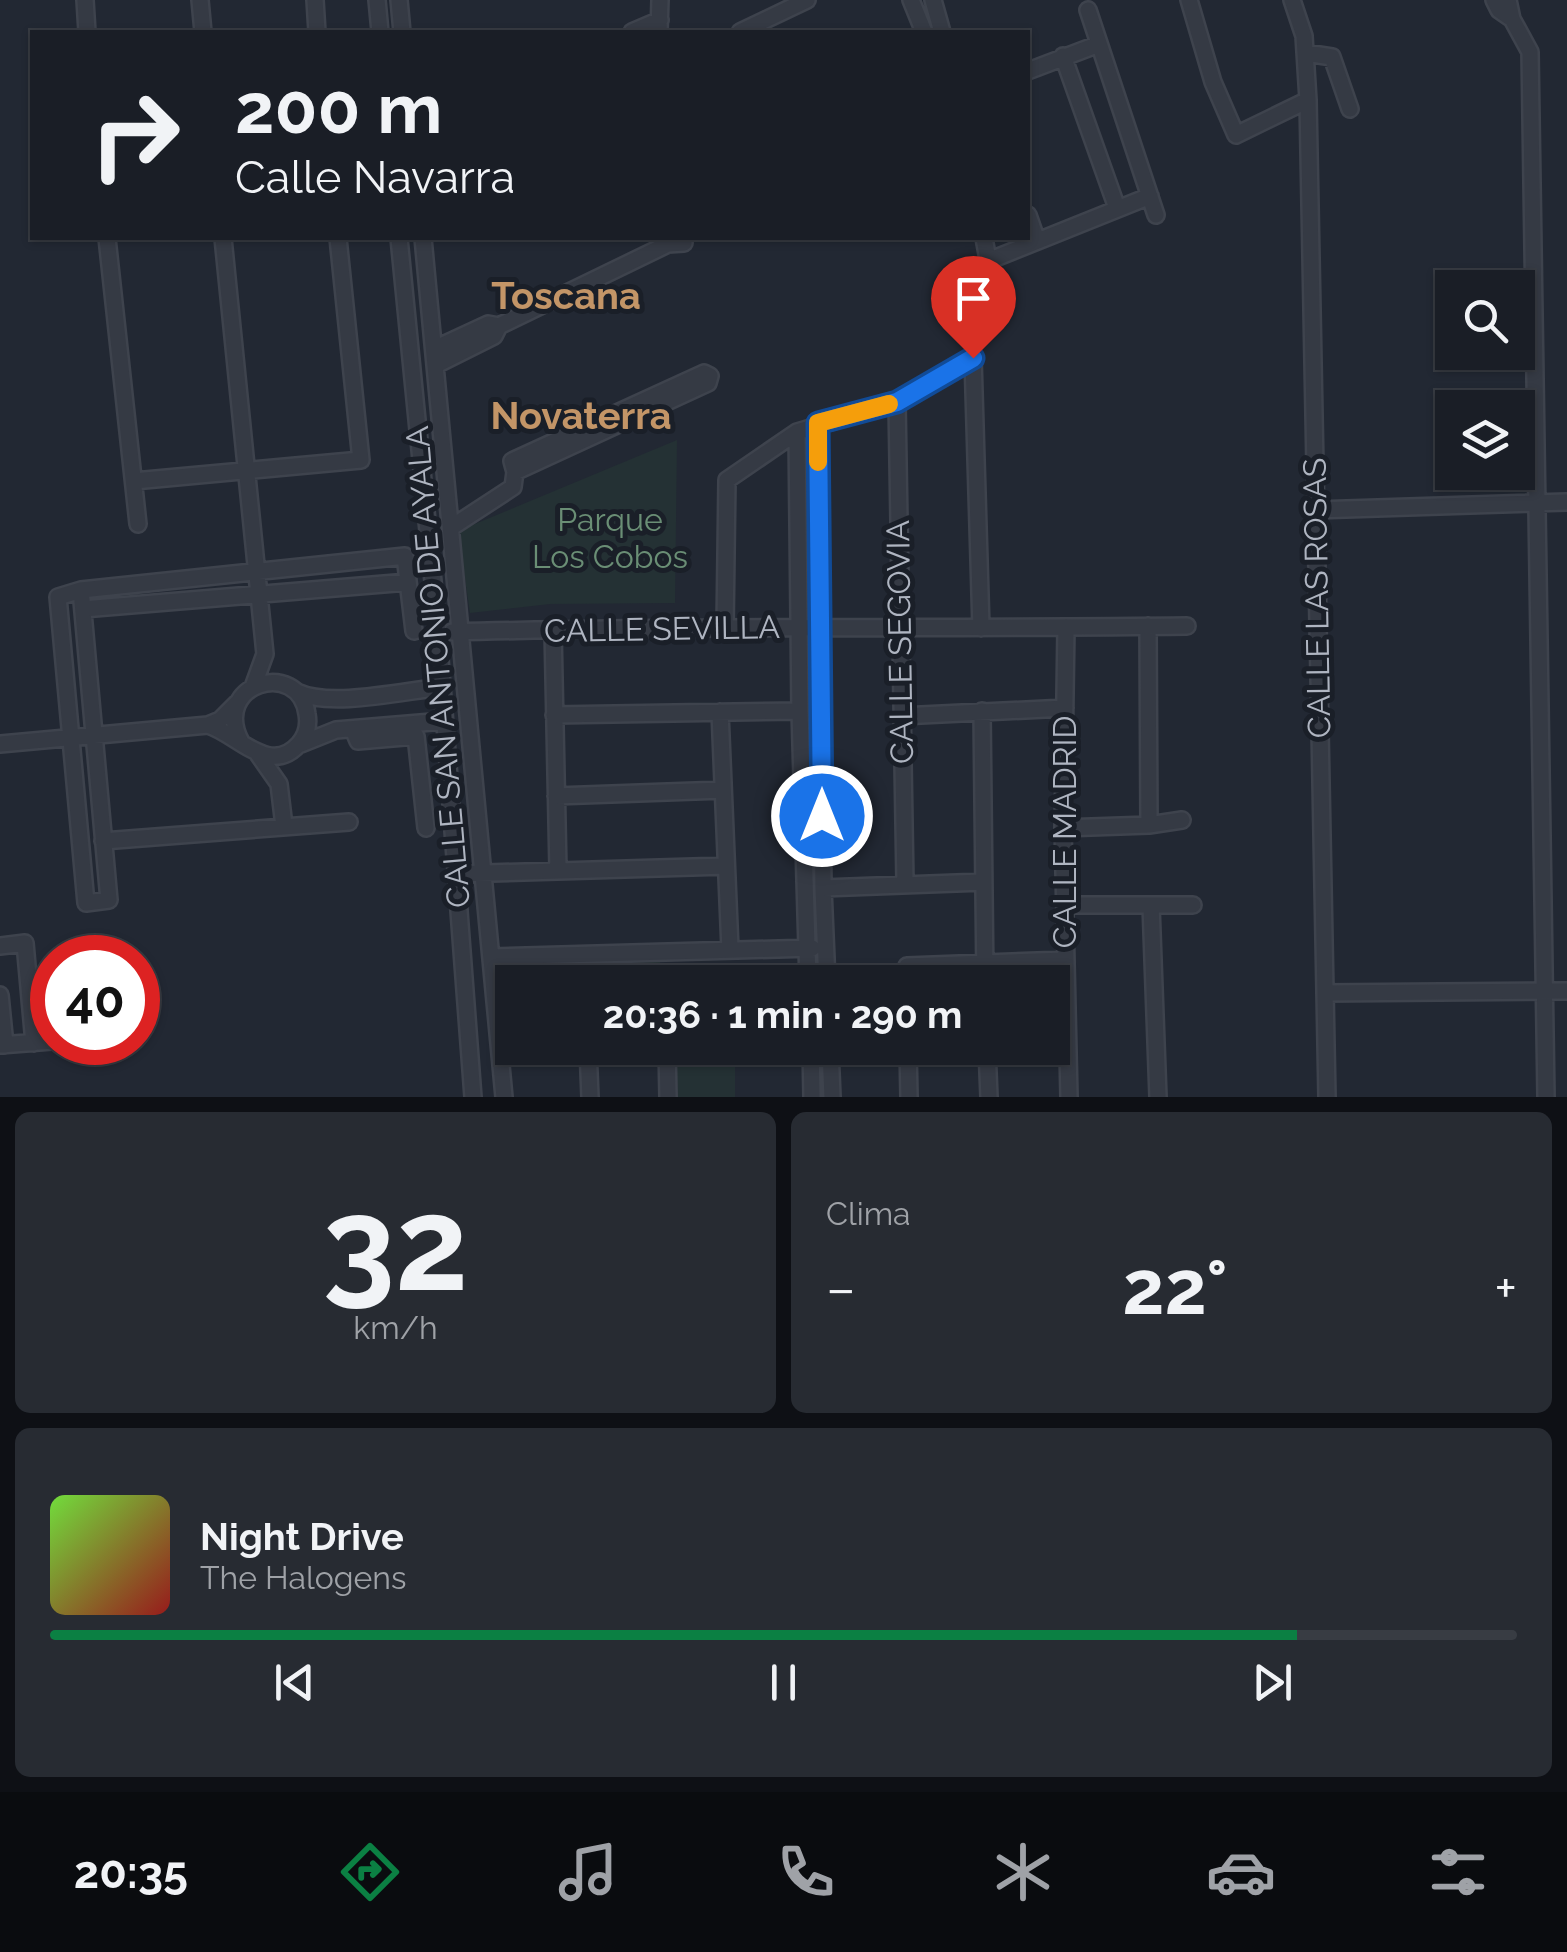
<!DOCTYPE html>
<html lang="es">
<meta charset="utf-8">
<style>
:root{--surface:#1a1e26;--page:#272b32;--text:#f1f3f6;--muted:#9fa2a7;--line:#383c43;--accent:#0b8043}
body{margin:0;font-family:Raleway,sans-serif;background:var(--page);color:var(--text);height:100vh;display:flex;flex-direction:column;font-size:38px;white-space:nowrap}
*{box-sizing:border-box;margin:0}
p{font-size:32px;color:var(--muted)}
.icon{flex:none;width:55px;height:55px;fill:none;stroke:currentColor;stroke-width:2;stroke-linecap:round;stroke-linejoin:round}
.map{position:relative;height:1097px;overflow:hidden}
.details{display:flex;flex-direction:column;gap:15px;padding:15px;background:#0e1015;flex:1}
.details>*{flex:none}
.guide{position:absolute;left:30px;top:30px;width:1000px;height:210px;border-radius:0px;box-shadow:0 2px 8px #0004,0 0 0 2px var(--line);background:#1a1e26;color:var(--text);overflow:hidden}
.fabs{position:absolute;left:1435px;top:270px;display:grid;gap:20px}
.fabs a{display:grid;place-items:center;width:100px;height:100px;border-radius:0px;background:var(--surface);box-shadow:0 2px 8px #0004,0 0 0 2px var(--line);font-size:50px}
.speed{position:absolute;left:30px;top:935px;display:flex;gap:20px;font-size:50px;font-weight:700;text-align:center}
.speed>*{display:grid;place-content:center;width:130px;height:130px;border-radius:50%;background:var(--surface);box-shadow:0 2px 8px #0004,0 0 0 2px var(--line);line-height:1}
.speed .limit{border:15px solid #d22;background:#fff;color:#111}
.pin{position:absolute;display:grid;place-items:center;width:85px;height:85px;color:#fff;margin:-102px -42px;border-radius:50% 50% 50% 0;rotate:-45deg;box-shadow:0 0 10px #0007}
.pin .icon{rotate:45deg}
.me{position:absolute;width:110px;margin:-55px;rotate:0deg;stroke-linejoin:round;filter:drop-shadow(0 0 8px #0008)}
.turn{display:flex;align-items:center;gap:35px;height:210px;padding:0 40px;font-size:45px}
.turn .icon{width:130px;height:130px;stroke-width:2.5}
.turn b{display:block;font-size:70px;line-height:85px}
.big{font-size:75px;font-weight:700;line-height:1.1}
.details .tile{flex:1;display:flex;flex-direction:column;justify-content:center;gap:15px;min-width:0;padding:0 35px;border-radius:15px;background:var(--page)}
.details .dial{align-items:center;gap:0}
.dial b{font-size:130px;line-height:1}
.song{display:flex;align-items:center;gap:30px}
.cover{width:120px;height:120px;border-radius:15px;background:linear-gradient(135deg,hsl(100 70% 55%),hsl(0 70% 35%))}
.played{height:10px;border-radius:5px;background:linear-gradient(90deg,var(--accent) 85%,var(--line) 85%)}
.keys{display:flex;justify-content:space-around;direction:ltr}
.heat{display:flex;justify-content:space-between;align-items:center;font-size:55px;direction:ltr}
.details .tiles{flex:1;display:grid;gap:15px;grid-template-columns:1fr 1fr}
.tile:last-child{grid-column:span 2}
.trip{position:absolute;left:495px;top:965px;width:575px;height:100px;border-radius:0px;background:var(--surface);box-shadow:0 2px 8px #0004,0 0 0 2px var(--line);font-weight:700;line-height:100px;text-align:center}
.menu{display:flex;height:160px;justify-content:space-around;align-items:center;background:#0a0c0f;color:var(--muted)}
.menu .icon{width:70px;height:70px}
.menu .selected{color:var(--accent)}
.menu b{font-size:45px;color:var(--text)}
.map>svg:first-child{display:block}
.green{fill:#243134}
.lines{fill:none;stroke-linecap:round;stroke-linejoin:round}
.minor-casing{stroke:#3e434d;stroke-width:20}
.minor{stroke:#353a44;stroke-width:15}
.route-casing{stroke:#114b97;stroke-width:25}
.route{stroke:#1a73e8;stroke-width:18}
.slow{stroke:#f59e0b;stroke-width:18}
.labels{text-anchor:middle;stroke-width:10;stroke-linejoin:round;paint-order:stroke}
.park-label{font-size:32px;fill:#6a8e75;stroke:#1a1f28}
.street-label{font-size:32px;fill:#afb5c1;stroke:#1a1f28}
.quarter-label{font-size:38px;font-weight:bold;fill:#c39567;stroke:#1a1f28}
</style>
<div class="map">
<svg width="1567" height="1097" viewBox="0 0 1567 1097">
<rect width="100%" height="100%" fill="#222833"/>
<path class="green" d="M 677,440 L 675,603 L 550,604 L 470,613 L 458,531 Z
M 598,962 L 660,962 L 659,982 L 598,982 Z
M 675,1048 L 735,1048 L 735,1097 L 678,1097 Z"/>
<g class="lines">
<g class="minor-casing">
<path id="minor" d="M 85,0 L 87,32
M 200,0 L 203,32
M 315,0 L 317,32
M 377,0 L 380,32
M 399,0 L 402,32
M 911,0 L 924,32
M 933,0 L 942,32
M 1189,0 L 1213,82 L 1236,135 L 1308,100
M 1292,0 L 1304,36 L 1308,100 L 1327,1097
M 1494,0 L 1499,10 L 1512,19
M 1508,0 L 1512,19 L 1530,52 L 1546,1097
M 1088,10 L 1156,215
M 632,32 L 660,20
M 659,32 L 660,0
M 740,32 L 807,0
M 1306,53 L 1332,57 L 1350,109
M 1063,56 L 1117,208
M 1028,71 L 1099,44
M 1028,215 L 1037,241
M 107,238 L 138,524
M 223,238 L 265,654 L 253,687
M 399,238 L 438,632 L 473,1097
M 423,238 L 504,1097
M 984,238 L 994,292
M 988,261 L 1150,196
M 434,349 L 488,324 L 499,326 L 668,244 L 684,243
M 436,365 L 494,336 L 499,326
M 897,402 L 905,883
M 818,423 L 823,888 L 827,982
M 797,432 L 800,711 L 808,982
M 515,472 L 708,383 L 710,376
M 134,481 L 361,460 L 338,238
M 1315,510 L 1567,502
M 452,527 L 513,487 L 515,472 L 512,461 L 704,373 L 710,376
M 81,590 L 109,900 L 86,903 L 58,597 L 81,590 L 405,556 L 414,631
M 83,609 L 408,582
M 1148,626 L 1149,825
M 1066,627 L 1063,828 L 1069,1097
M 725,628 L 727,480 L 797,432 L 897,402 L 973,358 L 981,628
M 553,630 L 558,870
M 452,632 C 697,625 941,629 1187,626
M 297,692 C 331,708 403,691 442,687
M 982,711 L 985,982
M 720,712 L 730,949
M 554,715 L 800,711
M 901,716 L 1065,708
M 208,725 C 237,734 270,777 299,744 C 306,736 309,725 307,714 C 299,658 210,683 241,742
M 353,729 L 358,741 L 416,736 L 426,828
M 0,744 L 208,725 L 220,720 L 237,703
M 301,744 L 336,730 L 444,721
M 258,754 L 279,784 L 284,826
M 556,796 L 723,790
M 1063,828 L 1149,825 L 1182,820
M 103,841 L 349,822
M 455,874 L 726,866
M 823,888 L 983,882
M 1065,905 L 1193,905
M 1151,905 L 1158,1097
M 0,946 L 25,943 L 34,1043
M 492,957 L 812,948
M 907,982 L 907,966 L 1065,960
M 1325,993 L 1567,991
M 0,995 L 5,1045
M 0,1045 L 52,1041
M 588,1048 L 590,1097
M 667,1048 L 668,1097
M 811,1048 L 812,1097
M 830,1048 L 832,1097
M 908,1048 L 909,1097
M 987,1048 L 989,1097"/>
</g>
<use href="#minor" class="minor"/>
</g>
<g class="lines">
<g class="route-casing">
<path id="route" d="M 822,816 L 818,423 L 897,402 L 973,358"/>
</g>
<use href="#route" class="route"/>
<path class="slow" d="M 818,462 L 818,423 L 889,404"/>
</g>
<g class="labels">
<g class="park-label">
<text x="610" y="531">Parque<tspan x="610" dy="37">Los Cobos</tspan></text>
</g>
<g class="street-label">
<text transform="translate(1317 598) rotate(-91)" y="11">CALLE LAS ROSAS</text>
<text transform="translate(662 629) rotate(-1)" y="11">CALLE SEVILLA</text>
<text transform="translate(900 642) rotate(-91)" y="11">CALLE SEGOVIA</text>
<text transform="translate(438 667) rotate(-95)" y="11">CALLE SAN ANTONIO DE AYALA</text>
<text transform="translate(1065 832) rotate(-90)" y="11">CALLE MADRID</text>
</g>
<g class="quarter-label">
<text x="566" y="309">Toscana</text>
<text x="581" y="429">Novaterra</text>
</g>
</g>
</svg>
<div class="fabs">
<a><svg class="icon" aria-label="search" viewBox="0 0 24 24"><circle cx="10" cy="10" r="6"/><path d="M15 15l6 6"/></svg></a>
<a><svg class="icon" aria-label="layers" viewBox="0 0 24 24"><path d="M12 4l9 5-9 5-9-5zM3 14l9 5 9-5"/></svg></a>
</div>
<div class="speed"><div class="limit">40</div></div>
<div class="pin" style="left:973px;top:358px;background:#d93025"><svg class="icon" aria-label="arrive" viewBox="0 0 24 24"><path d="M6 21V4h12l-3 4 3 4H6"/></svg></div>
<svg class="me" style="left:822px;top:816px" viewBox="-20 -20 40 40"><circle r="17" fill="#1a73e8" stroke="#fff" stroke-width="3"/><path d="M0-11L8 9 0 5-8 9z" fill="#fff"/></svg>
<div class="trip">20:36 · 1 min · 290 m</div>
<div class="guide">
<div class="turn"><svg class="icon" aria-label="right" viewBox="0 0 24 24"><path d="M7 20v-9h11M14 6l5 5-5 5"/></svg><div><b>200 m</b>Calle Navarra</div></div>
</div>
</div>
<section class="details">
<div class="tiles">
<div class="tile dial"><b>32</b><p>km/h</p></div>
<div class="tile"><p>Clima</p>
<div class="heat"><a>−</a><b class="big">22°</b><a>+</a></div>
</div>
<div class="tile">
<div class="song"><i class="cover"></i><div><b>Night Drive</b><p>The Halogens</p></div></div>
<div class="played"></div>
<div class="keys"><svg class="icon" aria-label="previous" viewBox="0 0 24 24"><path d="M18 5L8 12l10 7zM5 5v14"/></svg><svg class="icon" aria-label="pause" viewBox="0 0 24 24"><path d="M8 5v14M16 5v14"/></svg><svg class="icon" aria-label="next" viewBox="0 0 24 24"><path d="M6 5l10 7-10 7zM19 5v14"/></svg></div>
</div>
</div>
</section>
<nav class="menu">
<b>20:35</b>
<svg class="icon selected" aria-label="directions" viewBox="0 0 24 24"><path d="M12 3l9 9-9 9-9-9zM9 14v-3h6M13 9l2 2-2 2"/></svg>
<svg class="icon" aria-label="music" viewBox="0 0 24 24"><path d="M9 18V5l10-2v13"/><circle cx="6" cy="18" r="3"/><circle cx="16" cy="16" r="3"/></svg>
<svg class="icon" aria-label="phone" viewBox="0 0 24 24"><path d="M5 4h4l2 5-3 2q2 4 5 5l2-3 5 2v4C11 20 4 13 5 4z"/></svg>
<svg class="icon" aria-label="climate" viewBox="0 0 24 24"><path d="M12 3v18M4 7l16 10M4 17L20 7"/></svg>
<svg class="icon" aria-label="car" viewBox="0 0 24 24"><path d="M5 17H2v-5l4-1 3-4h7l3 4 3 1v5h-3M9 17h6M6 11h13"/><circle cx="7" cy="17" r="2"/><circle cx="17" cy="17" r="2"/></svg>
<svg class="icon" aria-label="filters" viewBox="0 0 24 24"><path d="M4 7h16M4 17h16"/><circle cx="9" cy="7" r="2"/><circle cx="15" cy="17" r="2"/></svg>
</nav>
